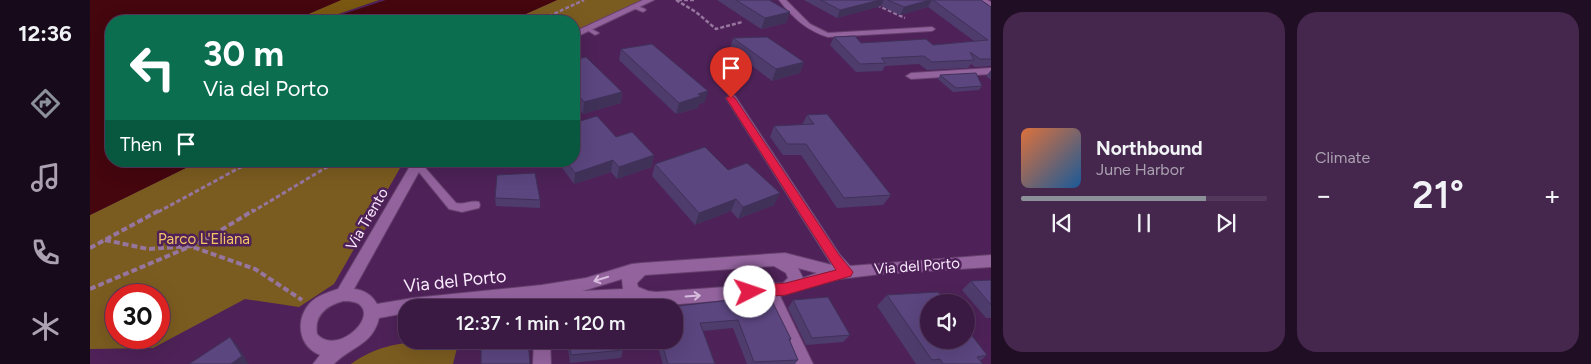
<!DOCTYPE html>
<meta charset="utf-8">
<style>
:root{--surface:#3a1a42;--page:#45274d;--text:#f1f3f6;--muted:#aba1b2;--line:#54385b;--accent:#8c9099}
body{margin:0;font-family:Figtree,sans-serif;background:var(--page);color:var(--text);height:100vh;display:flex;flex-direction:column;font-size:19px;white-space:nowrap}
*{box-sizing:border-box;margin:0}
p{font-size:16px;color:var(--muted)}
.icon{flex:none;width:28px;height:28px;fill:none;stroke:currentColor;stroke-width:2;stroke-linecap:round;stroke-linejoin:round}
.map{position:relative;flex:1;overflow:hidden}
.details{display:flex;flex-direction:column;gap:12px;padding:12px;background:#200e24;width:600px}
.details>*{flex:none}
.banner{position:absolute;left:15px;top:15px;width:475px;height:152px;border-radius:20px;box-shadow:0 5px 20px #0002,0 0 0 1px var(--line);background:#0b6e4f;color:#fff;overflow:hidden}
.tools{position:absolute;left:830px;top:294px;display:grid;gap:10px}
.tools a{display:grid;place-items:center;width:55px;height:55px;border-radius:50%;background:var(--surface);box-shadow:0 5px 20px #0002,0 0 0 1px var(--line);font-size:25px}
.speed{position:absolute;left:15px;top:284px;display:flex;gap:10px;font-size:25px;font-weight:700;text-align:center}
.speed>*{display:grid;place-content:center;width:65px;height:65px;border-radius:50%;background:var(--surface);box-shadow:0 5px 20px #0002,0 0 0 1px var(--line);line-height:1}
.speed .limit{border:8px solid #d22;background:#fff;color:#111}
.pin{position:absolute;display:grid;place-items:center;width:42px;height:42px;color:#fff;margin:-51px -21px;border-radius:50% 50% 50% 0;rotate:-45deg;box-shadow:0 0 5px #0007}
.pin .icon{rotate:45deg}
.me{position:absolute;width:55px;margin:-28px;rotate:86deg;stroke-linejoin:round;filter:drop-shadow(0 0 4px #0008)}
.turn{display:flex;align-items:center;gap:18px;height:105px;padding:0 15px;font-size:22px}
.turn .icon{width:65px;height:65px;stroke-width:2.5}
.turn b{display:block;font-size:35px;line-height:42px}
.then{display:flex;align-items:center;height:48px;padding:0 15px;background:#0003;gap:10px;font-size:19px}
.big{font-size:38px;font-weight:600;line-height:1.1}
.details .tile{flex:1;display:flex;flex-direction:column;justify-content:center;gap:8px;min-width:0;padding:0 18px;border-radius:20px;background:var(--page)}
.song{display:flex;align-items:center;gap:15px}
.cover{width:60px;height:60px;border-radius:8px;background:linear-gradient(135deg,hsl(20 70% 55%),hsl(210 70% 35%))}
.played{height:5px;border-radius:2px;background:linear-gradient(90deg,var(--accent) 75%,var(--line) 75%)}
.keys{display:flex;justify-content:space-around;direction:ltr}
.heat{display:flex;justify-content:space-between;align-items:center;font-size:28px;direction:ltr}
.details .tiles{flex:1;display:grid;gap:12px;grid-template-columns:repeat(2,1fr)}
.trip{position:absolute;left:308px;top:299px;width:285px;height:50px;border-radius:20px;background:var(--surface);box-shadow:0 5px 20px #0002,0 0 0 1px var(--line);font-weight:600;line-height:50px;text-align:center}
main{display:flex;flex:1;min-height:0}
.tab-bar{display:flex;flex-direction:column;width:90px;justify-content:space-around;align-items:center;background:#170a1a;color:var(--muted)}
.tab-bar .icon{width:35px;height:35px}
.tab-bar .current{color:var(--accent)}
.tab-bar b{font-size:22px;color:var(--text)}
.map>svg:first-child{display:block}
.green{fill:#7b5c20;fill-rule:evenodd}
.forest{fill:#7a5812}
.water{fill:#45060e}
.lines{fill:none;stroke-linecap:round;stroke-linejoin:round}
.service-casing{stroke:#67416e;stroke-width:2}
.minor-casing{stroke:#67416e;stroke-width:2}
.path-far2{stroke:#96769e;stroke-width:2.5;stroke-dasharray:4 2;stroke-linecap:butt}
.path-far1{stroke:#96769e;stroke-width:3;stroke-dasharray:4.5 2.5;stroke-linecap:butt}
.path{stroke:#96769e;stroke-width:4;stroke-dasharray:6 3;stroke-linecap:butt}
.service{fill:#93639e;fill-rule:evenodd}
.minor{fill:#93639e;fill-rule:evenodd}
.wall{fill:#4e3c6d}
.shaded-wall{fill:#403159}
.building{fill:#5b467f;stroke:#403159}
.oneway{stroke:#d6bbdc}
.route{fill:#e11d48;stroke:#92132f}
.labels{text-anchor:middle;stroke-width:5;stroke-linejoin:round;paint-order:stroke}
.street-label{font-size:15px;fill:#faeafe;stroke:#4e2258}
.park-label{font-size:15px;fill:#f6c368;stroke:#4e2258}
.near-street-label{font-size:18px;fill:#faeafe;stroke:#4e2258}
</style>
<main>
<nav class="tab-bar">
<b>12:36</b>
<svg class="icon current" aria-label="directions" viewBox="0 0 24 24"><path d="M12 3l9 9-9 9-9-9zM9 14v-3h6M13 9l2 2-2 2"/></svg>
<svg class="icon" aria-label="music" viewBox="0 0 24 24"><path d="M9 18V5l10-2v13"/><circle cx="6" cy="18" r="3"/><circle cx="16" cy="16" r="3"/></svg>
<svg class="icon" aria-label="phone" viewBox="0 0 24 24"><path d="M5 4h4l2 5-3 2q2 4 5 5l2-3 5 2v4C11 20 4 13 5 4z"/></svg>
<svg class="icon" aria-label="climate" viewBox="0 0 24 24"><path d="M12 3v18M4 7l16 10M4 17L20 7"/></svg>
</nav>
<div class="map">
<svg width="901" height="364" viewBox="0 0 901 364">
<rect width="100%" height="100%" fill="#4e2258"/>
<path class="green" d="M 467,0 L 556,0 L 484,32 L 484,21 L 420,21 Z
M 110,161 L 314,161 L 244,284 L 209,307 L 155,299 L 63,348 L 0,349 L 0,215 ZM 26,295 L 69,295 L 69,338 L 26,338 Z
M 337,340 L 369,340 L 363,364 L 261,364 C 286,346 307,344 337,340 Z"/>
<path class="forest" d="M 251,0 L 289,0 L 228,21 L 202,21 Z"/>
<path class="water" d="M 0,0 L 251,0 L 202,21 L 21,21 L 21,161 L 110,161 L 0,215 Z
M 296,0 L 467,0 L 420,21 L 232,21 Z"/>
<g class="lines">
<g class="service-casing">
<path id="service" d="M 689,0 L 696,0 L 720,24 L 738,33 L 842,27 L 845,29 L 842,31 L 738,37 C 717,31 702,17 689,0 Z
M 545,5 L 555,9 L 556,10 L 553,12 L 543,8 L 542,7 Z
M 498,27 L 509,33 L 505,35 L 495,29 Z
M 324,162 L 330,162 L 366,203 C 374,205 381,200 389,202 L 390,205 L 389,208 L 372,212 L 359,209 L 324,166 L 322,164 Z"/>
</g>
<g class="minor-casing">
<path id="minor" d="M 553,0 L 564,0 L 484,38 L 484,32 Z
M 888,0 L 897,0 L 901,2 L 901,8 Z
M 901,68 L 901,74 L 821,79 L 816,76 L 821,73 Z
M 641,95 L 645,96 L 750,255 L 760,266 L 901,255 L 901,267 L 791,274 L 749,279 L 690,296 L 723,364 L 705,364 L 675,297 L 566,306 L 524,302 L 467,307 L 460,304 L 460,308 L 444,308 L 444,299 L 365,308 L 316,308 L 316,313 L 289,318 C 283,345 260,347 244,364 L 223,364 L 230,355 C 208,346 205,320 220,303 C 227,296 238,292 248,289 L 323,161 L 335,161 L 264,289 C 274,290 282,295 287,304 L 323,298 L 452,285 L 496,278 L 542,264 L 552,263 L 695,253 L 742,265 L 636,98 ZM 684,266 L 696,273 L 698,278 L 693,283 L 566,292 L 558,291 L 548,287 L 547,283 L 555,275 ZM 708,268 L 727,273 L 713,278 ZM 532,279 L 533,289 L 492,291 L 496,290 ZM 253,301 C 259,301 267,301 271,306 C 285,321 245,355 227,334 C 224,315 236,306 253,301 Z
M 444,340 L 460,340 L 461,364 L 443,364 Z"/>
</g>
<path class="path-far2" d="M 586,0 L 606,12 L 626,29 L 652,22
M 588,0 L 605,0
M 787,5 L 815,18
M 448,21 L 494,0"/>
<path class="path-far1" d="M 68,212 L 162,161
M 162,212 L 247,161"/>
<path class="path" d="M 15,240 L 58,249 L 100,246 L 165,269 L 212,300
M 0,248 L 70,210
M 0,289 L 113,241 L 164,210"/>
<use href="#service" class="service"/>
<use href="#minor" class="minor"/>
</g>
<path class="wall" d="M 627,0 L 679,0 L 700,12 L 696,23 L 671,29 Z
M 714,0 L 891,0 L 901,7 L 901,66 L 885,67 L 881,64 L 878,68 L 837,70 L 829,64 L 795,66 L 792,71 L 766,72 L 740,45 L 744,37 L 771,43 L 843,45 L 884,41 L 838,7 L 810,15 L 791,6 L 747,18 Z
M 643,38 L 714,62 L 710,73 L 682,81 L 640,49 Z
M 531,49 L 615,102 L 609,104 L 608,108 L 586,114 L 529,60 Z
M 484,60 L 532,92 L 531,103 L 493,114 L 484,102 Z
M 901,70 L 901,80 L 896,76 Z
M 850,75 L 892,86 L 889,90 L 863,92 L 848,79 Z
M 717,115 L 801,195 L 793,205 L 747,208 L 711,155 L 693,155 L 680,137 L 684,126 L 712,125 Z
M 484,123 L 526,137 L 562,167 L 527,179 L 521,172 L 484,184 L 467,161 L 484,161 Z
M 381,161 L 420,161 L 420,165 L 381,164 Z
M 565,164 L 638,170 L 684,205 L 648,219 L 641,211 L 605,225 L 562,176 Z
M 405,198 L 450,200 L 450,208 L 406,206 Z
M 901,280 L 901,318 L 896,318 L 872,290 L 881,281 Z
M 797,295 L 897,355 L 890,361 L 893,364 L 826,364 L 787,306 Z
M 640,300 L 701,339 L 700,341 L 708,360 L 705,364 L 657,364 L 643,328 L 613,331 L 625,364 L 573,364 L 567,344 L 533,348 L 533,350 L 531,358 L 480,363 L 477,340 L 584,340 Z
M 703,300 L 760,335 L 753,342 L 716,345 L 698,308 Z"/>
<path class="shaded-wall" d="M 790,0 L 794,0 L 791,6 L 747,18 L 750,10 Z
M 840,0 L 842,0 L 838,7 L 810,15 L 814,7 Z
M 700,12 L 696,23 L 671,29 L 675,18 Z
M 714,62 L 710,73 L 682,81 L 686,69 Z
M 618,91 L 615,102 L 609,104 L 608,108 L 586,114 L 589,103 L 608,94 Z
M 532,92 L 531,103 L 493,114 L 494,102 Z
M 564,155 L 562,167 L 527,179 L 529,167 Z
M 523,160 L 521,172 L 484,184 L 485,173 Z
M 690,193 L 684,205 L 648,219 L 653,207 Z
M 646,199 L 641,211 L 605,225 L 609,213 Z
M 140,337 L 147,345 L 159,364 L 141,364 Z"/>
<path class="building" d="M 646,0 L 679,0 L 700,12 L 675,18 Z
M 731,0 L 790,0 L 750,10 Z
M 798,0 L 840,0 L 814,7 Z
M 843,0 L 891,0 L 901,7 L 901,59 L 890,59 L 880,52 L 884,60 L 842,62 L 834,56 L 791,58 L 796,63 L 770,64 L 744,37 L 765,36 L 771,43 L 836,39 L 843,45 L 898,40 Z
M 677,37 L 714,62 L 686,69 L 643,38 Z
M 562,44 L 618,91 L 608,94 L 611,96 L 589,103 L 531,49 Z
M 496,57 L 532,92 L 494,102 L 484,90 L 484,60 Z
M 886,73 L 892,86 L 866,88 L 850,75 Z
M 737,114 L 801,195 L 754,198 L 716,144 L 697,144 L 684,126 L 724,124 L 717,115 Z
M 507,116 L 526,137 L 542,132 L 564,155 L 529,167 L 523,160 L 485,173 L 476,161 L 484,161 L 484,140 L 485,139 L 484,138 L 484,123 Z
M 615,147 L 638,170 L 657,163 L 690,193 L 653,207 L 646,199 L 609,213 L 565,164 Z
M 445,173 L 450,200 L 405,198 L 407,175 Z
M 901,280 L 901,305 L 881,281 Z
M 848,292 L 856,302 L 839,302 L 839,340 L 876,340 L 876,328 L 897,355 L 887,357 L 893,364 L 853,364 L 850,359 L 842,360 L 797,295 Z
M 680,297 L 701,339 L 699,339 L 708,360 L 664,362 L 648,320 L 610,323 L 625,364 L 578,364 L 571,340 L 584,340 L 584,308 L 571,308 L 640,300 Z
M 738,297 L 760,335 L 722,338 L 703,300 Z
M 140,337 L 152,356 L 141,364 L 99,364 Z
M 391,340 L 438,340 L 440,364 L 391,364 Z
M 479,340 L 535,340 L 531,340 L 533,350 L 481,355 Z"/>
<defs><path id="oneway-shaft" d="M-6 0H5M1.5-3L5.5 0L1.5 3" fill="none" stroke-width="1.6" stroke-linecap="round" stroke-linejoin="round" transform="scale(1.25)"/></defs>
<g class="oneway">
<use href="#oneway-shaft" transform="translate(511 279) rotate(163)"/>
<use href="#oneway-shaft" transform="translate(603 296) rotate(-4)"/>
</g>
<path class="route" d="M 641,95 L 645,98 L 749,255 L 763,272 L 761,276 L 696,295 L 660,298 L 655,296 L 653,292 L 655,287 L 660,286 L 696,283 L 746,270 L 636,98 Z"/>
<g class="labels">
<g class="street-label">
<text transform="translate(277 219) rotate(-60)" y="5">Via Trento</text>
<text transform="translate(827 266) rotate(-4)" y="5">Via del Porto</text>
</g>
<g class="park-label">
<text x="114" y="244">Parco L'Eliana</text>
</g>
<g class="near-street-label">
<text transform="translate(365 281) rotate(-6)" y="6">Via del Porto</text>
</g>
</g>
</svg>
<div class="tools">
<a><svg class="icon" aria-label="sound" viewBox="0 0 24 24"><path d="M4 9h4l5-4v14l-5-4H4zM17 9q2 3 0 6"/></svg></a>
</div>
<div class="speed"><div class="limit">30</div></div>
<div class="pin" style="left:641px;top:98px;background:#d93025"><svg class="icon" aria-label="arrive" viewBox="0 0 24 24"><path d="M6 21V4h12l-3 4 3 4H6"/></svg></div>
<svg class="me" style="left:660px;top:292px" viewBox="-20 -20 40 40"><circle r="19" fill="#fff"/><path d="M0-13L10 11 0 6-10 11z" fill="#e11d48"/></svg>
<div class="trip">12:37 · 1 min · 120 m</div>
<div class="banner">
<div class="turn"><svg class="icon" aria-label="left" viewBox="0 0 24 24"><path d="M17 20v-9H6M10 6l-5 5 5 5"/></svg><div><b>30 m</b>Via del Porto</div></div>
<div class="then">Then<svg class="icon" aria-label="arrive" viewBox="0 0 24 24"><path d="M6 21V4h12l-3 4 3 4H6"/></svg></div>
</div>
</div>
<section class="details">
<div class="tiles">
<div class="tile">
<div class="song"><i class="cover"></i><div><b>Northbound</b><p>June Harbor</p></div></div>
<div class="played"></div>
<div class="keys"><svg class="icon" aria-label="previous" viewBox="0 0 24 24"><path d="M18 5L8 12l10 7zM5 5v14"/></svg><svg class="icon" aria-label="pause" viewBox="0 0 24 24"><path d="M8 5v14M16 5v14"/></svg><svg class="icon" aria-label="next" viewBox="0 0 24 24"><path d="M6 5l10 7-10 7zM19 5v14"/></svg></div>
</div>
<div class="tile"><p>Climate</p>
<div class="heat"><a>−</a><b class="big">21°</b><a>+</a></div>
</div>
</div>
</section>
</main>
